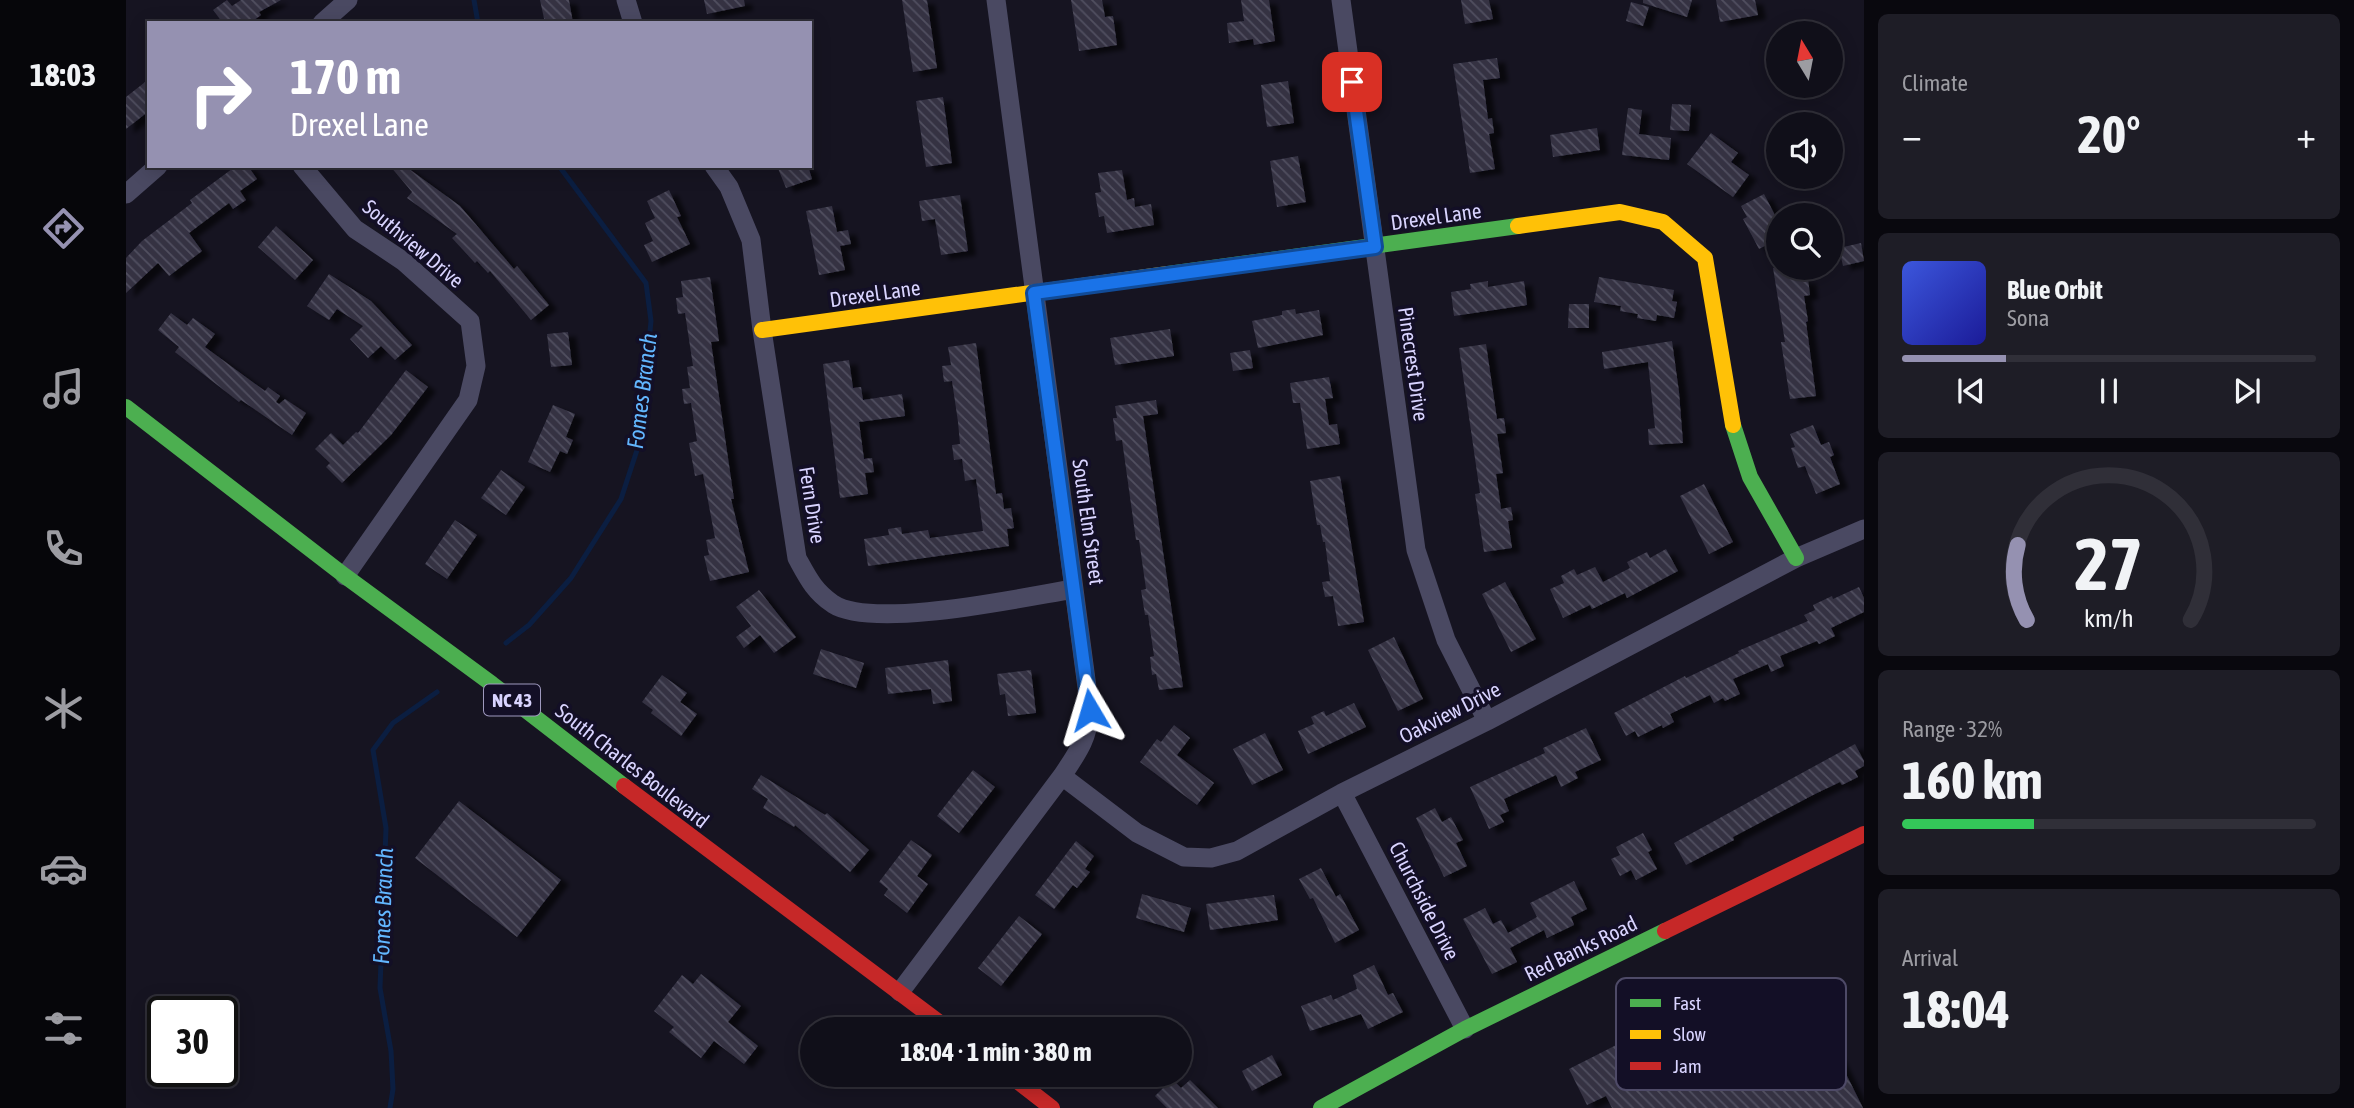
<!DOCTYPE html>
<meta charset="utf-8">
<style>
:root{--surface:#100f19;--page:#1e1d26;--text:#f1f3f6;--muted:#9c9ca2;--line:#302f38;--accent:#9591b1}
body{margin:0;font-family:"Asap Condensed",sans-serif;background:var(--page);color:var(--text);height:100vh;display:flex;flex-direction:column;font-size:26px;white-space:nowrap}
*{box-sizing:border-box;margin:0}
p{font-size:23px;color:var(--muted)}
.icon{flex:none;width:38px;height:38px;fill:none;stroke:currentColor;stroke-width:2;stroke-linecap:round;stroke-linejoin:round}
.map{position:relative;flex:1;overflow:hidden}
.panel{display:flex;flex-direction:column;gap:14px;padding:14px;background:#09080e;width:490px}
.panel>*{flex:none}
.guide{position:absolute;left:21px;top:21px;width:665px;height:147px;border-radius:0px;box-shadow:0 4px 18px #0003,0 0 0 2px var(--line);background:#9591b1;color:#fff;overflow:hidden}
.needle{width:46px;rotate:350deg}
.fabs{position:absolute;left:1640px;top:21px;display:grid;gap:14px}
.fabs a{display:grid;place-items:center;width:77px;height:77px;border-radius:50%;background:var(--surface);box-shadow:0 4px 18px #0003,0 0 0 2px var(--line);font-size:35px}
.speed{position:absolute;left:21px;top:996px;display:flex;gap:14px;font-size:35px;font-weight:700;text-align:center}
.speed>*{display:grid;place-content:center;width:91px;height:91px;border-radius:50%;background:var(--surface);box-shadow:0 4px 18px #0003,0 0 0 2px var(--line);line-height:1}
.speed .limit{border:4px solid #111;border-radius:10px;background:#fff;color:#111}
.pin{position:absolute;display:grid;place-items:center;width:60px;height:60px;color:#fff;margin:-30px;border-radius:14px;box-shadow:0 4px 10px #0006}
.me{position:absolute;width:77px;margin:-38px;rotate:353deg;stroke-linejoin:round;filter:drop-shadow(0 0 5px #0008)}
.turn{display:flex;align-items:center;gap:24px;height:147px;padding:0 28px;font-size:32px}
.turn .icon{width:91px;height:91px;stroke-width:2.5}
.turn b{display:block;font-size:49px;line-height:60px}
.big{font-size:52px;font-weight:700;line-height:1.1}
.panel .tile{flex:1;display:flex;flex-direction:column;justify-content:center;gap:10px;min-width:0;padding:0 24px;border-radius:10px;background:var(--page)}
.panel .dial{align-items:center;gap:0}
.dial svg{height:182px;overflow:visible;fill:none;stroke:var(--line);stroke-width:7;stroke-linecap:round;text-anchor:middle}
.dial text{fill:var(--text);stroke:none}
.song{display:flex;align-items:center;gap:21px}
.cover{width:84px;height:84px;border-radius:10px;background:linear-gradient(135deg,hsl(230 70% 55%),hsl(240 70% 35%))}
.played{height:7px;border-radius:4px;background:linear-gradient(90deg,var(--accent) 25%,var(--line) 25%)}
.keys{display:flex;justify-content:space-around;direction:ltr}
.heat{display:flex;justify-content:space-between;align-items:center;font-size:38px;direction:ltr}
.charge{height:10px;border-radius:5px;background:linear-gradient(90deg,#34c759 32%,var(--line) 0)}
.trip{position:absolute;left:674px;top:1017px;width:392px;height:70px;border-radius:35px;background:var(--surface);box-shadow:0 4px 18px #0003,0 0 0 2px var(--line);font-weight:700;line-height:70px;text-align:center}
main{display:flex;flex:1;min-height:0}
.menu{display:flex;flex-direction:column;width:126px;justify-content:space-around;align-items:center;background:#06060a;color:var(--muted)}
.menu .icon{width:49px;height:49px}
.menu .selected{color:var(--accent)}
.menu b{font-size:32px;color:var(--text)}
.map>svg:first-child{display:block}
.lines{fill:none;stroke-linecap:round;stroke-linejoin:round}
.stream{stroke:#0b1e41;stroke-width:5}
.building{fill:url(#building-back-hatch);filter:url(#shadow)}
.street{stroke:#4a4962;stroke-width:19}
.fast{stroke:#4caf50;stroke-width:16}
.slow{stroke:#ffc107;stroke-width:16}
.jam{stroke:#c62828;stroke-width:16}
.route-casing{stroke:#114b97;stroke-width:18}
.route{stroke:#1a73e8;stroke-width:12}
.labels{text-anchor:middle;stroke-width:7;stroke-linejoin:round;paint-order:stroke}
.shield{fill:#130f26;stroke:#9e99be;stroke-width:2}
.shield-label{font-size:19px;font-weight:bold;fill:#d9d4ff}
.street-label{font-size:21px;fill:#d9d4ff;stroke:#130f26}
.water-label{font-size:23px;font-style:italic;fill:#62b6ff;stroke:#130f26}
.key{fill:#130f26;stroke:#4e4a67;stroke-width:2}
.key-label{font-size:19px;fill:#d9d4ff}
</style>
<main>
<nav class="menu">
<b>18:03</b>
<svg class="icon selected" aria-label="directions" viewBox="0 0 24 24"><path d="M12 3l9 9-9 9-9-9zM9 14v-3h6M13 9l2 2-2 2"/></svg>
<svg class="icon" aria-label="music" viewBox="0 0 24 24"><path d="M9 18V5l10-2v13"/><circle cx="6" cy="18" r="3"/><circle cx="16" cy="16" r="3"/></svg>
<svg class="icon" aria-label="phone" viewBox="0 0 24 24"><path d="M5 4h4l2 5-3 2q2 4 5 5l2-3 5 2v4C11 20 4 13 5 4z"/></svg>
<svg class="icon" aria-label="climate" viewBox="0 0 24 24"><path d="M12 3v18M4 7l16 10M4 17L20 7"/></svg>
<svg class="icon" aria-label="car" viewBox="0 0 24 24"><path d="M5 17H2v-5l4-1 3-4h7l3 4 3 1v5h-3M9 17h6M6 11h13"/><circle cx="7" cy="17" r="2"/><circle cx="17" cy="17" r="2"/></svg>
<svg class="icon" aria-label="filters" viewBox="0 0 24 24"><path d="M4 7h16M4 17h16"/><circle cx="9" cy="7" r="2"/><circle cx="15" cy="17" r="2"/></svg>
</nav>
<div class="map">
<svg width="1738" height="1108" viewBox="0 0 1738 1108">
<defs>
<pattern id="building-back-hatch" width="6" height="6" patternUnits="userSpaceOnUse" patternTransform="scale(1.75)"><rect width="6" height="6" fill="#343243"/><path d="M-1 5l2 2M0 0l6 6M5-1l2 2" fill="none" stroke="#514f5f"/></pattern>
<filter id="shadow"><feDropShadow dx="8" dy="4.5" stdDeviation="2" flood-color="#0009"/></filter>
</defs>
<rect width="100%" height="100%" fill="#161421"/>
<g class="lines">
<path class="stream" d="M 348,0 L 352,23
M 380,643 L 403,625 L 445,578 L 495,499 L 513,444 L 525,321 L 520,283 L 433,166
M 264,1108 L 267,1089 L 265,1051 L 254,988 L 260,828 L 247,750 L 267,723 L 311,692"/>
</g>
<path class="building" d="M 101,0 L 106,6 L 115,0 L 155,0 L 133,12 L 135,15 L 124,23 L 97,23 L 87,10 Z
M 414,0 L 443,0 L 447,23 L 419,23 Z
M 578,0 L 618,0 L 619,6 L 581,14 Z
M 776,0 L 801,0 L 811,68 L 787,72 Z
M 945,0 L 976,0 L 979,17 L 987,16 L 991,45 L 953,51 Z
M 1115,0 L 1143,0 L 1149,41 L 1128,45 L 1127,39 L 1103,43 L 1101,23 L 1118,21 Z
M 1335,0 L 1363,0 L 1367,19 L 1339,24 Z
M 1517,0 L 1566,0 L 1561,17 L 1517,3 Z
M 1590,0 L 1629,0 L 1632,15 L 1594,22 Z
M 1505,2 L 1523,7 L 1517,26 L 1500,21 Z
M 1371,58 L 1374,78 L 1357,80 L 1362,119 L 1366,118 L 1368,133 L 1363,134 L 1369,169 L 1344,173 L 1327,64 Z
M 23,79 L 23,111 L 0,129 L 0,97 Z
M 1162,81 L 1168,123 L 1141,127 L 1135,85 Z
M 817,97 L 826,163 L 800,167 L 790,101 Z
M 1546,104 L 1565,105 L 1563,131 L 1544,130 Z
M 1502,108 L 1516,110 L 1513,134 L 1545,138 L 1543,160 L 1496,155 Z
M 1471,128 L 1474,150 L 1427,157 L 1424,135 Z
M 1585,133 L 1612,153 L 1605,162 L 1623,175 L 1607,197 L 1561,164 Z
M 1172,156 L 1180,202 L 1151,207 L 1144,161 Z
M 110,166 L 122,166 L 131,179 L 114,191 L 120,200 L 107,209 L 103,203 L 63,233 L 76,251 L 43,276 L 32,263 L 0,293 L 0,258 L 16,241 L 66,203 L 64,200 Z
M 264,166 L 279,166 L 334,206 L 388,269 L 391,266 L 423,305 L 405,320 L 364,271 L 362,273 L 351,261 L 349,263 L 326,238 L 331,234 L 281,198 L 286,192 Z
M 651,166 L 682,166 L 686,179 L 660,188 Z
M 996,170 L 1001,200 L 1008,198 L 1009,207 L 1025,204 L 1028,225 L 981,233 L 978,216 L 973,217 L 969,193 L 975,192 L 972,173 Z
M 543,190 L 555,216 L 551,217 L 564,244 L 526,262 L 518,245 L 527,241 L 519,223 L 529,218 L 521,201 Z
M 1638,194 L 1652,221 L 1652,239 L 1633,249 L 1617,219 L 1621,217 L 1615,206 Z
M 834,195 L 842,251 L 815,255 L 809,219 L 796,221 L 793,201 Z
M 706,206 L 711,232 L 722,230 L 725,244 L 714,246 L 719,270 L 693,275 L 680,211 Z
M 150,226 L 187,260 L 169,280 L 132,247 Z
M 1735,243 L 1738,261 L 1717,266 L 1713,248 Z
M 1647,268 L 1673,268 L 1675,280 L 1682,279 L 1684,295 L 1678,296 L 1682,321 L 1680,322 L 1690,396 L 1664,399 L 1655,342 L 1659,342 Z
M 203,274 L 245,301 L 286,345 L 269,360 L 255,346 L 242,358 L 224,339 L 237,326 L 211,309 L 203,320 L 181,306 Z
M 584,277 L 593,341 L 585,342 L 608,499 L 605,499 L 623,572 L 584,581 L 578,556 L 583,555 L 580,540 L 589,538 L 577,474 L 569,476 L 563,443 L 571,441 L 565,403 L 558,404 L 556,389 L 564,388 L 561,367 L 567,366 L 559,313 L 552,314 L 550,298 L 557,297 L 555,281 Z
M 1473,277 L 1548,290 L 1546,301 L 1551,302 L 1548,318 L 1531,315 L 1530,321 L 1511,318 L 1512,314 L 1494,311 L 1495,306 L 1468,302 Z
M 1362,281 L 1362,287 L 1398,281 L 1401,305 L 1328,316 L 1325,292 L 1345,289 L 1344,284 Z
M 1443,304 L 1463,304 L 1463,328 L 1442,328 Z
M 1169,309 L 1170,314 L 1193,310 L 1197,335 L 1132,348 L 1126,321 L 1156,315 L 1156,311 Z
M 45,313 L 61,325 L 67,318 L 89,334 L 79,347 L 139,391 L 142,387 L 154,396 L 150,402 L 153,404 L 159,399 L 180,413 L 166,435 L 115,400 L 113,402 L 49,352 L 53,347 L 32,330 Z
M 1044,329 L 1048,356 L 989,365 L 984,338 Z
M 442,332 L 446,365 L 425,367 L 421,334 Z
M 1546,341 L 1553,392 L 1557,443 L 1523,445 L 1522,429 L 1529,428 L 1522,362 L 1478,369 L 1476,352 Z
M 850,343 L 870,494 L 876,493 L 878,509 L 885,508 L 888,528 L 881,529 L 883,546 L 742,566 L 738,539 L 763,535 L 762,529 L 775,527 L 776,534 L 802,530 L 804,538 L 857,531 L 850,479 L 839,481 L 836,459 L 828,460 L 826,445 L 834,444 L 832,422 L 826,381 L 818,382 L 816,366 L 825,365 L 822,347 Z
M 1360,344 L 1371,419 L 1378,418 L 1380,433 L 1371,434 L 1377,473 L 1370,474 L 1375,509 L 1385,507 L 1387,520 L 1382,521 L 1386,548 L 1358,552 L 1349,494 L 1354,493 L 1333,348 Z
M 1124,350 L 1127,368 L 1107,371 L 1104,353 Z
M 723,360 L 727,388 L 735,387 L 737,400 L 776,394 L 779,416 L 733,422 L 738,459 L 746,458 L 748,472 L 739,473 L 742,494 L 714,498 L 697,364 Z
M 280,370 L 302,387 L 265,435 L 216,483 L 200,467 L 204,463 L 189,449 L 205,433 L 217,445 L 230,432 L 232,433 Z
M 1203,377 L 1207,398 L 1199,399 L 1203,425 L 1211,424 L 1214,444 L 1181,449 L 1174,403 L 1167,403 L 1164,383 Z
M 1030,400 L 1032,414 L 1017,416 L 1057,687 L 1033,690 L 1030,674 L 1026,675 L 1024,657 L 1028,656 L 1022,615 L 1019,615 L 1015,590 L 1020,589 L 1013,540 L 1010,540 L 996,440 L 990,441 L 987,418 L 991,418 L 989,406 Z
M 427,405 L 449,414 L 440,437 L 447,440 L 441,454 L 434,451 L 424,472 L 402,462 Z
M 1687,425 L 1695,445 L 1703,442 L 1708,455 L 1704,457 L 1714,484 L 1690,494 L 1679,466 L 1672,468 L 1665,448 L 1669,447 L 1664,434 Z
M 375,470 L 399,487 L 380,515 L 355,498 Z
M 1214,476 L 1238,622 L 1212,626 L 1207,596 L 1199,597 L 1196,582 L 1204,581 L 1199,542 L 1197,542 L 1194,525 L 1191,525 L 1184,481 Z
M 1578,484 L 1607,542 L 1583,554 L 1554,496 Z
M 329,520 L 351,535 L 321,579 L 299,564 Z
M 1540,549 L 1552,571 L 1501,598 L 1499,593 L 1466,609 L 1464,605 L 1437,618 L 1424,589 L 1438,583 L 1435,576 L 1448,569 L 1451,575 L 1469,567 L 1477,582 L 1504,568 L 1501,562 L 1521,552 L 1524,558 Z
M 1379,582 L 1410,639 L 1385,652 L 1356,594 Z
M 1733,587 L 1738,598 L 1738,612 L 1705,628 L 1709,636 L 1693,644 L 1691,641 L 1654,656 L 1658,666 L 1645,672 L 1642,664 L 1607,679 L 1614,694 L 1599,701 L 1597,698 L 1588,703 L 1584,695 L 1544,714 L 1548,722 L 1537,728 L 1536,725 L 1512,737 L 1509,731 L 1500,736 L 1488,713 L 1559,676 L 1560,678 L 1613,653 L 1612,651 L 1682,621 L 1678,615 L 1689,610 L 1687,605 L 1706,596 L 1707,599 Z
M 633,590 L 670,637 L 648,653 L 634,635 L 618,648 L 610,637 L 625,626 L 610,607 Z
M 1268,637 L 1297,699 L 1272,711 L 1242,650 Z
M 695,649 L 738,663 L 730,688 L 687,674 Z
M 822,660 L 826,701 L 807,704 L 805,689 L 762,694 L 759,668 Z
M 905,670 L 910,713 L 882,716 L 879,694 L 874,695 L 871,674 Z
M 536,675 L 561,693 L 554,702 L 571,714 L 555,736 L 525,713 L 527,710 L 516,702 Z
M 1228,703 L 1240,727 L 1182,754 L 1172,731 L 1188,724 L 1185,717 L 1198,711 L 1200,716 Z
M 1048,725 L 1064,738 L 1051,755 L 1088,783 L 1071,805 L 1014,762 L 1031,739 L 1035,742 Z
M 1460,728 L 1475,760 L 1449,772 L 1452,778 L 1435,787 L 1430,775 L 1378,799 L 1383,811 L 1374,815 L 1378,822 L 1363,829 L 1344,787 L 1419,753 L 1417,748 Z
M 1139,733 L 1157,770 L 1126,785 L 1107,749 Z
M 1729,744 L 1738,761 L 1738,766 L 1729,771 L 1732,777 L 1716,785 L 1714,782 L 1689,794 L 1607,837 L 1608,840 L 1560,865 L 1548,843 Z
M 847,770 L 869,787 L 833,833 L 811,816 Z
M 635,775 L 699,815 L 701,813 L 743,850 L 724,872 L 669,825 L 668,827 L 637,808 L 642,799 L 626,789 Z
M 333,801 L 435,880 L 391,937 L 289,858 Z
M 1309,808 L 1316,822 L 1325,817 L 1337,840 L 1330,843 L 1341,866 L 1318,877 L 1290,818 Z
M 1517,833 L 1526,850 L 1522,852 L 1531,869 L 1510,880 L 1505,870 L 1494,876 L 1485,859 L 1494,855 L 1490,847 Z
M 785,840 L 806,855 L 791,876 L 802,884 L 781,913 L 758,895 L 762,889 L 753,882 Z
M 950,841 L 968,856 L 959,869 L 964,872 L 951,888 L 947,885 L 928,909 L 909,895 Z
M 1195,868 L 1210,897 L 1214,894 L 1233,930 L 1209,943 L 1187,898 L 1184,899 L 1173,879 Z
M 1448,881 L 1461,909 L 1445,917 L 1448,925 L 1421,938 L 1418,930 L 1384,948 L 1391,962 L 1366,974 L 1337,919 L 1359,908 L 1367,924 L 1375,920 L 1382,933 L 1411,917 L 1404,903 Z
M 1016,894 L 1065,908 L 1058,932 L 1010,918 Z
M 1148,895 L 1152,920 L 1084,930 L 1080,904 Z
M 893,916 L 916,934 L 875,986 L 852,968 Z
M 1248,965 L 1262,995 L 1267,993 L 1277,1012 L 1242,1029 L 1235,1014 L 1184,1031 L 1175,1006 L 1205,995 L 1207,1000 L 1231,989 L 1227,975 Z
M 575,974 L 615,1006 L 602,1022 L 632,1046 L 618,1064 L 588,1041 L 575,1058 L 543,1032 L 548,1027 L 528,1011 L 556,975 L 567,984 Z
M 1588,989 L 1624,1061 L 1675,1035 L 1678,1043 L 1699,1032 L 1737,1108 L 1486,1108 L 1480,1096 L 1461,1105 L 1443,1069 L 1508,1036 L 1498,1016 L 1543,993 L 1550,1008 Z
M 1146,1055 L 1156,1075 L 1126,1091 L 1116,1071 Z
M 1046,1079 L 1055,1088 L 1064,1080 L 1092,1108 L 1041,1108 L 1029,1096 Z"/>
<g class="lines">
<path class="street" d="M 500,0 L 507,23
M 1215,0 L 1290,550 L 1320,640 L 1361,721
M 196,23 L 222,0
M 176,166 L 229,229 L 277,261 L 344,321 L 350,366 L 342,400 L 219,576
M 588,166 L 603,187 L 625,240 L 636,330 L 671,558 C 682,578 688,591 707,604 C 747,630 898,597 948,589
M 0,194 L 32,166
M 936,776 L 1011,833 L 1058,857 L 1085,858 L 1111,851 L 1216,793 L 1361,721 L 1670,558 L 1738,529
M 1216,793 L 1339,1029
M 774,992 L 936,776 C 952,752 962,739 964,710 L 870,0"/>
<path class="fast" d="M 1042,274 L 1392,226
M 0,407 L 219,576 L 366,684 L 498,786
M 1607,425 L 1624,477 L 1670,558
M 1195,1108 L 1339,1029 L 1539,931"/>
<path class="slow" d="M 1392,226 L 1494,212 L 1537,222 L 1579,258 L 1607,425
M 636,330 L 1042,274"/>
<path class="jam" d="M 498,786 L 822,1029
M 1539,931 L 1738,834
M 882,1074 L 926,1108"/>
</g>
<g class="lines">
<g class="route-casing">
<path id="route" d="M 964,710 L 908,293 L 1249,247 L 1226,82"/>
</g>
<use href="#route" class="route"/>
</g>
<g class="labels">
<rect class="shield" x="358" y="684.5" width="56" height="31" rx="5"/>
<g class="shield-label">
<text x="386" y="707">NC 43</text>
</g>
<g class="street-label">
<text transform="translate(1310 217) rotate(-8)" y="7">Drexel Lane</text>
<text transform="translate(287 244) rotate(40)" y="7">Southview Drive</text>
<text transform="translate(749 294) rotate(-8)" y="7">Drexel Lane</text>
<text transform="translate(1287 364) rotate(82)" y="7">Pinecrest Drive</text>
<text transform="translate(686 505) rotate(81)" y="7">Fern Drive</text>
<text transform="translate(962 522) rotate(82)" y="7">South Elm Street</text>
<text transform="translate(1324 713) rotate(-27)" y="7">Oakview Drive</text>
<text transform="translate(506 766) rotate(38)" y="7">South Charles Boulevard</text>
<text transform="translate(1298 901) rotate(63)" y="7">Churchside Drive</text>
<text transform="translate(1455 949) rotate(-26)" y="7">Red Banks Road</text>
</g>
<g class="water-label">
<text transform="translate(516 391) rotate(-83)" y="8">Fomes Branch</text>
<text transform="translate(257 906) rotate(-88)" y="8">Fomes Branch</text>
</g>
</g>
<rect x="1490" y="978" width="230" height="112" rx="10" class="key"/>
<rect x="1504" y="999" width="31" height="8" fill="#4caf50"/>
<rect x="1504" y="1030" width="31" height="9" fill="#ffc107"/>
<rect x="1504" y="1062" width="31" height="8" fill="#c62828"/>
<g class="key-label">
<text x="1547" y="1010">Fast</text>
<text x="1547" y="1041">Slow</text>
<text x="1547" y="1073">Jam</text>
</g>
</svg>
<div class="fabs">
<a><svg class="needle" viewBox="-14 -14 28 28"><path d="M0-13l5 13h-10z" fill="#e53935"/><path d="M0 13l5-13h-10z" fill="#9c9ca2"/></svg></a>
<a><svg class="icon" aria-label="sound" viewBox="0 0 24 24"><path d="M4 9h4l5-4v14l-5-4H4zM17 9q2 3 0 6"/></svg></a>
<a><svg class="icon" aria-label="search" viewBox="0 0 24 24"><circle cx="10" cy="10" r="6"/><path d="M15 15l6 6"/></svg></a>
</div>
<div class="speed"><div class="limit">30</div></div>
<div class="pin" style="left:1226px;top:82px;background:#d93025"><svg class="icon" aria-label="arrive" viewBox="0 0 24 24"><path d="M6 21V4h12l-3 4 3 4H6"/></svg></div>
<svg class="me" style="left:964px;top:710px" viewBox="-20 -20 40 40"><path d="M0-17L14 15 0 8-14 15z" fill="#1a73e8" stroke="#fff" stroke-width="4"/></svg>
<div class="trip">18:04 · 1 min · 380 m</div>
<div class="guide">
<div class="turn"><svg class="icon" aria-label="right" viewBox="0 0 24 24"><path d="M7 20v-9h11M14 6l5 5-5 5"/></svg><div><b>170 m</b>Drexel Lane</div></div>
</div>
</div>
<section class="panel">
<div class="tile"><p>Climate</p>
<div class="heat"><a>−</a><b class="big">20°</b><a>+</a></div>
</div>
<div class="tile">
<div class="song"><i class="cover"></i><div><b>Blue Orbit</b><p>Sona</p></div></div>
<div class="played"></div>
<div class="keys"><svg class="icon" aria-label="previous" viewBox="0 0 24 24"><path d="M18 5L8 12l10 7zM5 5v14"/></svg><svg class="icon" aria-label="pause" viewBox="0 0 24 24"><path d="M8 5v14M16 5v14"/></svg><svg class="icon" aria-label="next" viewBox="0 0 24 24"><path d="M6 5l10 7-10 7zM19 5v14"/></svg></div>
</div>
<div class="tile dial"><svg viewBox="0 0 100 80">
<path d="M14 69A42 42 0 1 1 86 69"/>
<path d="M14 69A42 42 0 0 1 10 36" stroke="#9591b1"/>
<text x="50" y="56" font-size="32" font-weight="700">27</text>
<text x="50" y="72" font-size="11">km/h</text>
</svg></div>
<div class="tile"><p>Range · 32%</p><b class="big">160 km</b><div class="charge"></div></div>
<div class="tile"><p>Arrival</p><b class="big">18:04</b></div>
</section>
</main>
